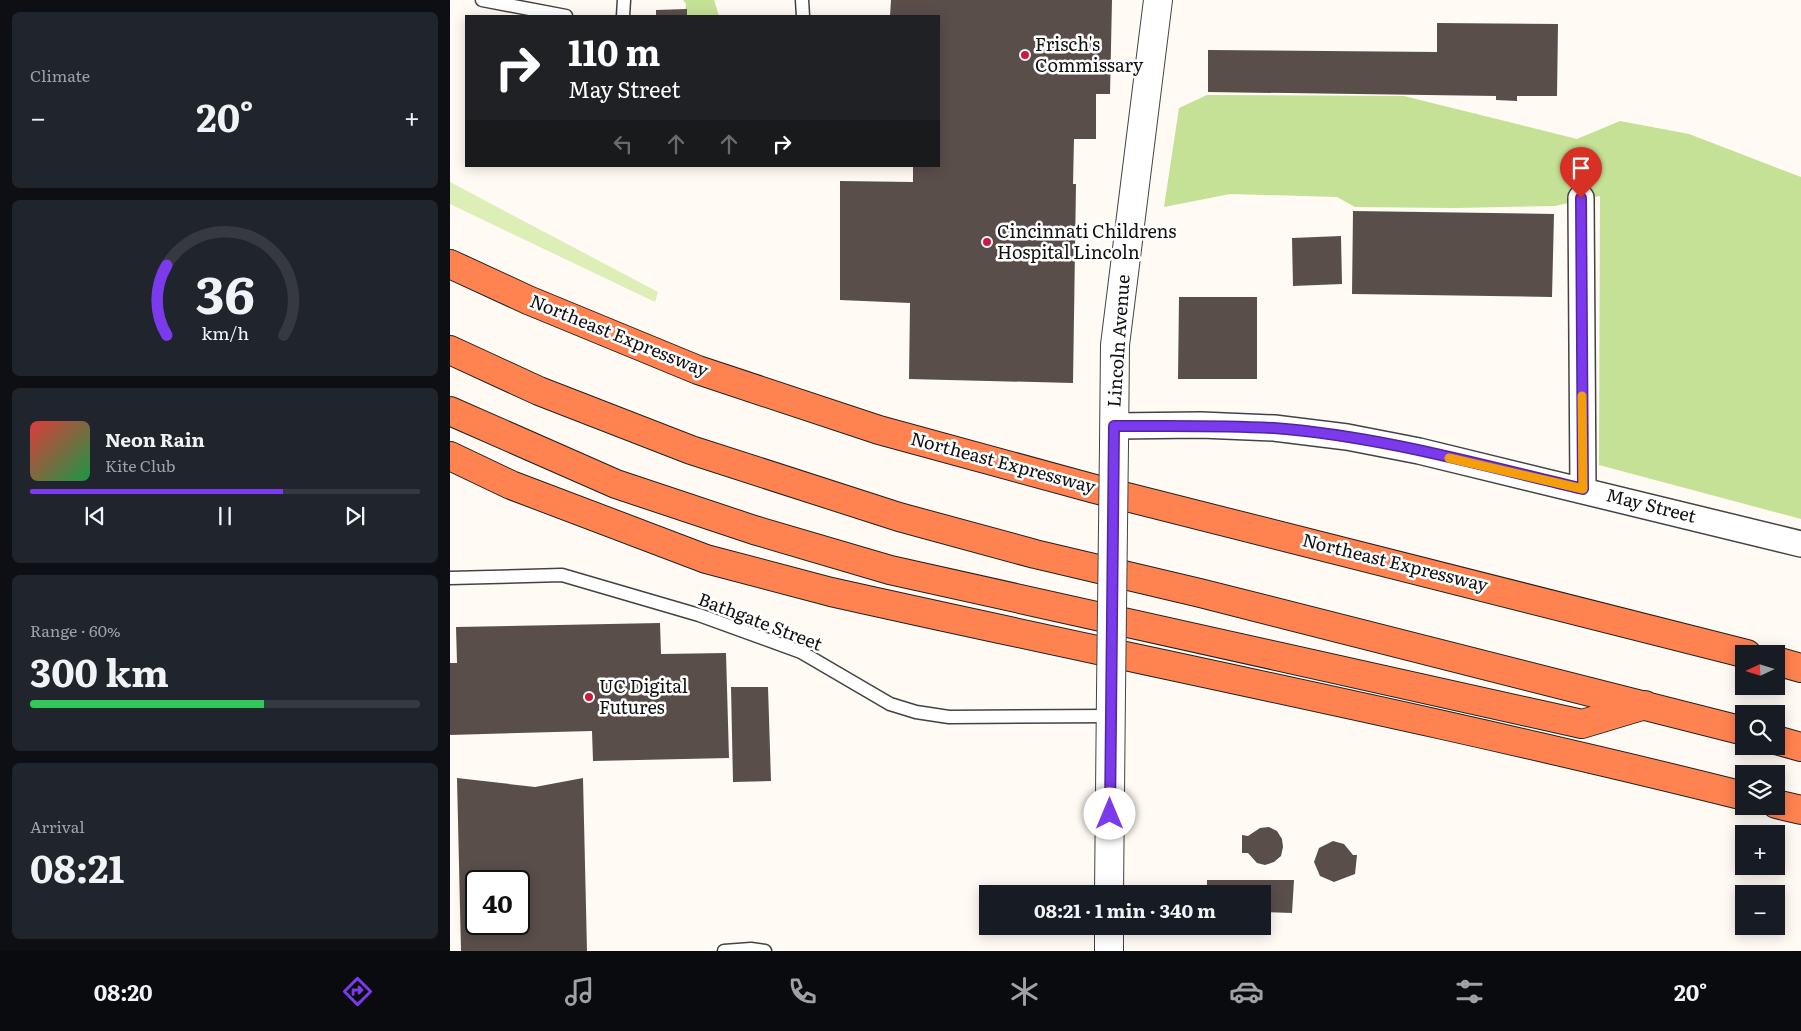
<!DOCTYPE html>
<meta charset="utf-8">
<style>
:root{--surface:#171b24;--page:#20242c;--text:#f1f3f6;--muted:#9ea1a6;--line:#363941;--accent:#7c3aed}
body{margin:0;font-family:Literata,serif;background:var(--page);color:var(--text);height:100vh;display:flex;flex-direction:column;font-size:19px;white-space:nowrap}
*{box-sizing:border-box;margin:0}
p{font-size:16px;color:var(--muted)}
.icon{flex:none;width:28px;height:28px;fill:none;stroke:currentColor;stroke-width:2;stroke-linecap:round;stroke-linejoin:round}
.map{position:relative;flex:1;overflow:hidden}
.details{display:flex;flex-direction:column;gap:12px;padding:12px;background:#0d0f14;width:450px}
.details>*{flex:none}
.hud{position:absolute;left:15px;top:15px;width:475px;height:152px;border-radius:0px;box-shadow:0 2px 12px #0003;background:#202124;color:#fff;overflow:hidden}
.needle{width:32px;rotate:266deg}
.controls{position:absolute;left:1285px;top:645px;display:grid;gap:10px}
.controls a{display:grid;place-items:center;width:50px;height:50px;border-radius:0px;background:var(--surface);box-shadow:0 2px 12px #0003;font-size:25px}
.speed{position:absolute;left:15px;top:870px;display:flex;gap:10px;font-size:25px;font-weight:700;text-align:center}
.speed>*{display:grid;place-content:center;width:65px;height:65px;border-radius:50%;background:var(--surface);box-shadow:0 2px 12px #0003;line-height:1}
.speed .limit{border:2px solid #111;border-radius:8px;background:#fff;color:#111}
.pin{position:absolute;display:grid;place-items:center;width:42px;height:42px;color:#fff;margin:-51px -21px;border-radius:50% 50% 50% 0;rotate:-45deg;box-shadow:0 0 5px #0007}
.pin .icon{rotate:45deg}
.me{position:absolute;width:55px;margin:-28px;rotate:0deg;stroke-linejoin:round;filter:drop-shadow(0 0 4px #0008)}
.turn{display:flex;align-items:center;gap:18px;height:105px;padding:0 20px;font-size:22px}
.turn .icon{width:65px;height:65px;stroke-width:2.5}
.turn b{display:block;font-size:35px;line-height:42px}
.lanes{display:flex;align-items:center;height:48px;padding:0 20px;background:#0003;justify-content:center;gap:25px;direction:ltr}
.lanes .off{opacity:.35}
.big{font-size:38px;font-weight:700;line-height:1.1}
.details .widget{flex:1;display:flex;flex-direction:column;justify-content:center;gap:8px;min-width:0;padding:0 18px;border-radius:8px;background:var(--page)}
.details .dial{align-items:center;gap:0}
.dial svg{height:130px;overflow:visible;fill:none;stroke:var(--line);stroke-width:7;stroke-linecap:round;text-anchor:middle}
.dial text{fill:var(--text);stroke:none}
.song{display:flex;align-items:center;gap:15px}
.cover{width:60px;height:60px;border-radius:8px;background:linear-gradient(135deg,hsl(0 70% 55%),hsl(140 70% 35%))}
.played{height:5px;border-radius:2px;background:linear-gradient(90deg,var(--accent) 65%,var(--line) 65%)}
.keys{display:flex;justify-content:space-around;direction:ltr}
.heat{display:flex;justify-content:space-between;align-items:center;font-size:28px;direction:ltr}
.charge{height:8px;border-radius:4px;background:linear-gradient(90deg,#34c759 60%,var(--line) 0)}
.trip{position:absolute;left:529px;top:885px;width:292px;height:50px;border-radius:0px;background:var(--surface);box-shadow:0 2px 12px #0003;font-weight:700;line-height:50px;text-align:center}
.tabs{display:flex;height:80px;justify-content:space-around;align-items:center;background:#090b0e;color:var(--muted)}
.tabs .icon{width:35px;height:35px}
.tabs .active{color:var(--accent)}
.tabs b{font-size:22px;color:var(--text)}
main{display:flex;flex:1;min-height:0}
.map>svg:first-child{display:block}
.green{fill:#ddeeb7}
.forest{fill:#c4e195}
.building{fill:#5a4e4b;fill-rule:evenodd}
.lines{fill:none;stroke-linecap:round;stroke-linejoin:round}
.service-casing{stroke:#434343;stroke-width:15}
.minor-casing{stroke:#434343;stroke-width:28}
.tertiary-casing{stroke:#434343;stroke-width:30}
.motorway-casing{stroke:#212121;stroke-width:30}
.service{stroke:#fff;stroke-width:12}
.minor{stroke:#fff;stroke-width:25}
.tertiary{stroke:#fff;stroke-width:28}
.motorway{stroke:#ff8251;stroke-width:28}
.tertiary-bridge-casing{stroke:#434343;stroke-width:30;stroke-linecap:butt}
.tertiary-bridge{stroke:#fff;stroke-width:28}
.route-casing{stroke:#51269a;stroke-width:12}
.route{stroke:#7c3aed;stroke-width:9}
.slow{stroke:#f59e0b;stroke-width:9}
.poi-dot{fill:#cf1841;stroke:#fff;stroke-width:2}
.labels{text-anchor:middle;stroke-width:5;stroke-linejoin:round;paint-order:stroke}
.poi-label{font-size:18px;fill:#101010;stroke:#fff;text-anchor:start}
.street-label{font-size:18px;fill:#101010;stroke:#fff}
</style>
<main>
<section class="details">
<div class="widget"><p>Climate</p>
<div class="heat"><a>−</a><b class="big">20°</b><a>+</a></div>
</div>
<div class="widget dial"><svg viewBox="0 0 100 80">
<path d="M14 69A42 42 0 1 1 86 69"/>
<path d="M14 69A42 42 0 0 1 14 26" stroke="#7c3aed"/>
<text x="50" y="56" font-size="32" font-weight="700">36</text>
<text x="50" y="72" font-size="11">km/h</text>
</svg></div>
<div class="widget">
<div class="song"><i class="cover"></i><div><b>Neon Rain</b><p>Kite Club</p></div></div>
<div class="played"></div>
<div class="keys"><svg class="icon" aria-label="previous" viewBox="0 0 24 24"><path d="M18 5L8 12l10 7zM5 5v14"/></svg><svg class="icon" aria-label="pause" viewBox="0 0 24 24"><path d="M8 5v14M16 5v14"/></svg><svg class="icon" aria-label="next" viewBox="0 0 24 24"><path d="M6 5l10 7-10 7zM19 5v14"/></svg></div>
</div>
<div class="widget"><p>Range · 60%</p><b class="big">300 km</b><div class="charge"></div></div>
<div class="widget"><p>Arrival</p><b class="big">08:21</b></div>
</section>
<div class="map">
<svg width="1351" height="951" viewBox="0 0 1351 951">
<rect width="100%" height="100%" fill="#fffaf3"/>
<path class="green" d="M 0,182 L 208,292 L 205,302 L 0,204 Z"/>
<path class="forest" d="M 233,0 L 264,0 L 269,16 L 235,16 L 236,4 Z
M 757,95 L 954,96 L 1127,139 L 1170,121 L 1239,134 L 1351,177 L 1351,519 L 1149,465 L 1150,196 L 1105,206 L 1005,208 L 905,207 L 887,197 L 780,194 L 714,207 L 729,108 Z"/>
<path class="building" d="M 441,0 L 662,0 L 660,94 L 646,94 L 646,139 L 624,139 L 623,184 L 626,184 L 623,383 L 459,379 L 460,303 L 390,300 L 390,181 L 463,182 L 463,166 L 489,166 L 489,16 L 440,16 Z
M 237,9 L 237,16 L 206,16 L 206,10 Z
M 987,23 L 1108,24 L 1107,96 L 1067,96 L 1067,101 L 1046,100 L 1046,96 L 758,92 L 758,50 L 987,52 Z
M 903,211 L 1104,214 L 1102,297 L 902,294 Z
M 891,236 L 892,284 L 843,286 L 842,238 Z
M 729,297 L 807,297 L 807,379 L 728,379 Z
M 210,623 L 211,654 L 276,653 L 279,758 L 143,761 L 142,731 L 0,735 L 0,663 L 7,663 L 6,627 Z
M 281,687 L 318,687 L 321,781 L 283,782 Z
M 7,778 L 85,787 L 133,778 L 137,951 L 11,951 ZM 26,881 L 69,881 L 69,924 L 26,924 Z
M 819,827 L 827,831 L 832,839 L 833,847 L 831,856 L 824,862 L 815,865 L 807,863 L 798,853 L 792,853 L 792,835 L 798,836 L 810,828 Z
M 883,841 L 894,844 L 903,855 L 907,855 L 905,874 L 884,882 L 870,876 L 864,862 L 869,848 Z
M 757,880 L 844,880 L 842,913 L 812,912 L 812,894 L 757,894 Z"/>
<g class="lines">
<g class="service-casing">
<path id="service" d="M 32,0 L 116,16
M 352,0 L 353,16
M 173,16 L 174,0
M 0,578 L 112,575 L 249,615 L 351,652 L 440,704 L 466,712 L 499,717 L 660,716
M 274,951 L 301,949
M 301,951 L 301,949 L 315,951"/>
</g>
<g class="minor-casing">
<path id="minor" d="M 1131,198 L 1133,489
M 664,426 L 751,425 L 824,428 L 897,437 L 969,451 L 1351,544"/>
</g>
<g class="tertiary-casing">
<path id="tertiary" d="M 664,445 L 665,345 L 708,0
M 659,894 L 661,692
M 659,951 L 659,926"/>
</g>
<g class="motorway-casing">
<path id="motorway" d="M 0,264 L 78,300 L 248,370 L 429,430 L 645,489 L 1297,654
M 0,350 L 89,391 L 241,450 L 449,517 L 585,554 L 750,593 L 1294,731
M 0,411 L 166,484 L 304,530 L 440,570 L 1132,724 L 1195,705
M 0,456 L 61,485 L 256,559 L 381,592 C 685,660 991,720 1294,796
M 1326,661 L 1351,668
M 1326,740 L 1351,747
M 1326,804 L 1351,810"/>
</g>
<use href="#service" class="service"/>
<use href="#minor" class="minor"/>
<use href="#tertiary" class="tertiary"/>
<use href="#motorway" class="motorway"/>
<g class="tertiary-bridge-casing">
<path id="tertiary-bridge" d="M 661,692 L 664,445"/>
</g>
<use href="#tertiary-bridge" class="tertiary-bridge"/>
</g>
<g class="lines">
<g class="route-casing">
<path id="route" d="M 660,814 L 664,426 C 718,426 771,425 824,428 C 929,436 1031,465 1133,489 L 1131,198"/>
</g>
<use href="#route" class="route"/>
<path class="slow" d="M 999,458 L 1133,489 L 1132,396"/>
</g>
<g class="poi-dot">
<circle cx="575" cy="55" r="5"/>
<circle cx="537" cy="242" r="5"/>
<circle cx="139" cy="697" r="5"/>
</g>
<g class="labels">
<g class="poi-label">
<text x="585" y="51">Frisch's<tspan x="585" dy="21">Commissary</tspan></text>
<text x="547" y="238">Cincinnati Childrens<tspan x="547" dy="21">Hospital Lincoln</tspan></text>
<text x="149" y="693">UC Digital<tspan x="149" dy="21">Futures</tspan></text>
</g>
<g class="street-label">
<text transform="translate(169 336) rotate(22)" y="6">Northeast Expressway</text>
<text transform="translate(669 341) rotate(-86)" y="6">Lincoln Avenue</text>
<text transform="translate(553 463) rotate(15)" y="6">Northeast Expressway</text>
<text transform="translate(1201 506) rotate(14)" y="6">May Street</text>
<text transform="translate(945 563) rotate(14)" y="6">Northeast Expressway</text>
<text transform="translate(310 622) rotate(21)" y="6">Bathgate Street</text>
</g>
</g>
</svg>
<div class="controls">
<a><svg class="needle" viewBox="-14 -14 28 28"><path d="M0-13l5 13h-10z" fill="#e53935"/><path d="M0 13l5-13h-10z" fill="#9ea1a6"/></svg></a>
<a><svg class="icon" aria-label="search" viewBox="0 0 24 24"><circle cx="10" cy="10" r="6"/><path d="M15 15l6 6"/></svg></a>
<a><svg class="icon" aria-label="layers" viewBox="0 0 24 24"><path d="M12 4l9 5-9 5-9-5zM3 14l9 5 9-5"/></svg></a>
<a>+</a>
<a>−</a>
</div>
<div class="speed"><div class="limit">40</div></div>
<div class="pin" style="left:1131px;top:198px;background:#d93025"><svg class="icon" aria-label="arrive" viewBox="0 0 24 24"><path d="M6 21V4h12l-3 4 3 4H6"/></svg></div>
<svg class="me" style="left:660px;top:814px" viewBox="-20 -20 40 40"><circle r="19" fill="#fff"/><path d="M0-13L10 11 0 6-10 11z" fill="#7c3aed"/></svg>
<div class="trip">08:21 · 1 min · 340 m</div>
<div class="hud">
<div class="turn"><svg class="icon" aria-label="right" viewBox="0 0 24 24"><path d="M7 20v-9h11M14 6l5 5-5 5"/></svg><div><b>110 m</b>May Street</div></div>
<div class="lanes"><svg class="icon off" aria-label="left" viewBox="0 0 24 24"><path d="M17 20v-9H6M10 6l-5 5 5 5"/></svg><svg class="icon off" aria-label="ahead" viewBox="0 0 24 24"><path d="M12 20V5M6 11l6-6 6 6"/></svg><svg class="icon off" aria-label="ahead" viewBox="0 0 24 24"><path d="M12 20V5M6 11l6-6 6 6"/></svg><svg class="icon" aria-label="right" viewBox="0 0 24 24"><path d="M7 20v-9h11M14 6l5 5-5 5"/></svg></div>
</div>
</div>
</main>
<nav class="tabs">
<b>08:20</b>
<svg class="icon active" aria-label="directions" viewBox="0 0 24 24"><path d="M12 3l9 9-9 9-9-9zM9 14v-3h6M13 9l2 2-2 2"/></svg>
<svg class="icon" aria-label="music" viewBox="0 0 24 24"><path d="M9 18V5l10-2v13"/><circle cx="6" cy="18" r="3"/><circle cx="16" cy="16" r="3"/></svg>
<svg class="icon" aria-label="phone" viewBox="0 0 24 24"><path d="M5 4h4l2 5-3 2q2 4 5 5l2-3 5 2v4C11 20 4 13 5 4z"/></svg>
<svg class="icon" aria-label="climate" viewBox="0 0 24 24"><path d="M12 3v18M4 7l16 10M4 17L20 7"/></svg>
<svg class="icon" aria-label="car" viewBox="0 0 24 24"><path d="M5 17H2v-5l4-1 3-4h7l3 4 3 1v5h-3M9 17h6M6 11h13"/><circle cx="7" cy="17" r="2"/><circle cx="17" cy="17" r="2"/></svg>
<svg class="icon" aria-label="filters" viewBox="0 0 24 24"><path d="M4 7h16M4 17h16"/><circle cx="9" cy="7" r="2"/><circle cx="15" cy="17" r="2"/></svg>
<b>20°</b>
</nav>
